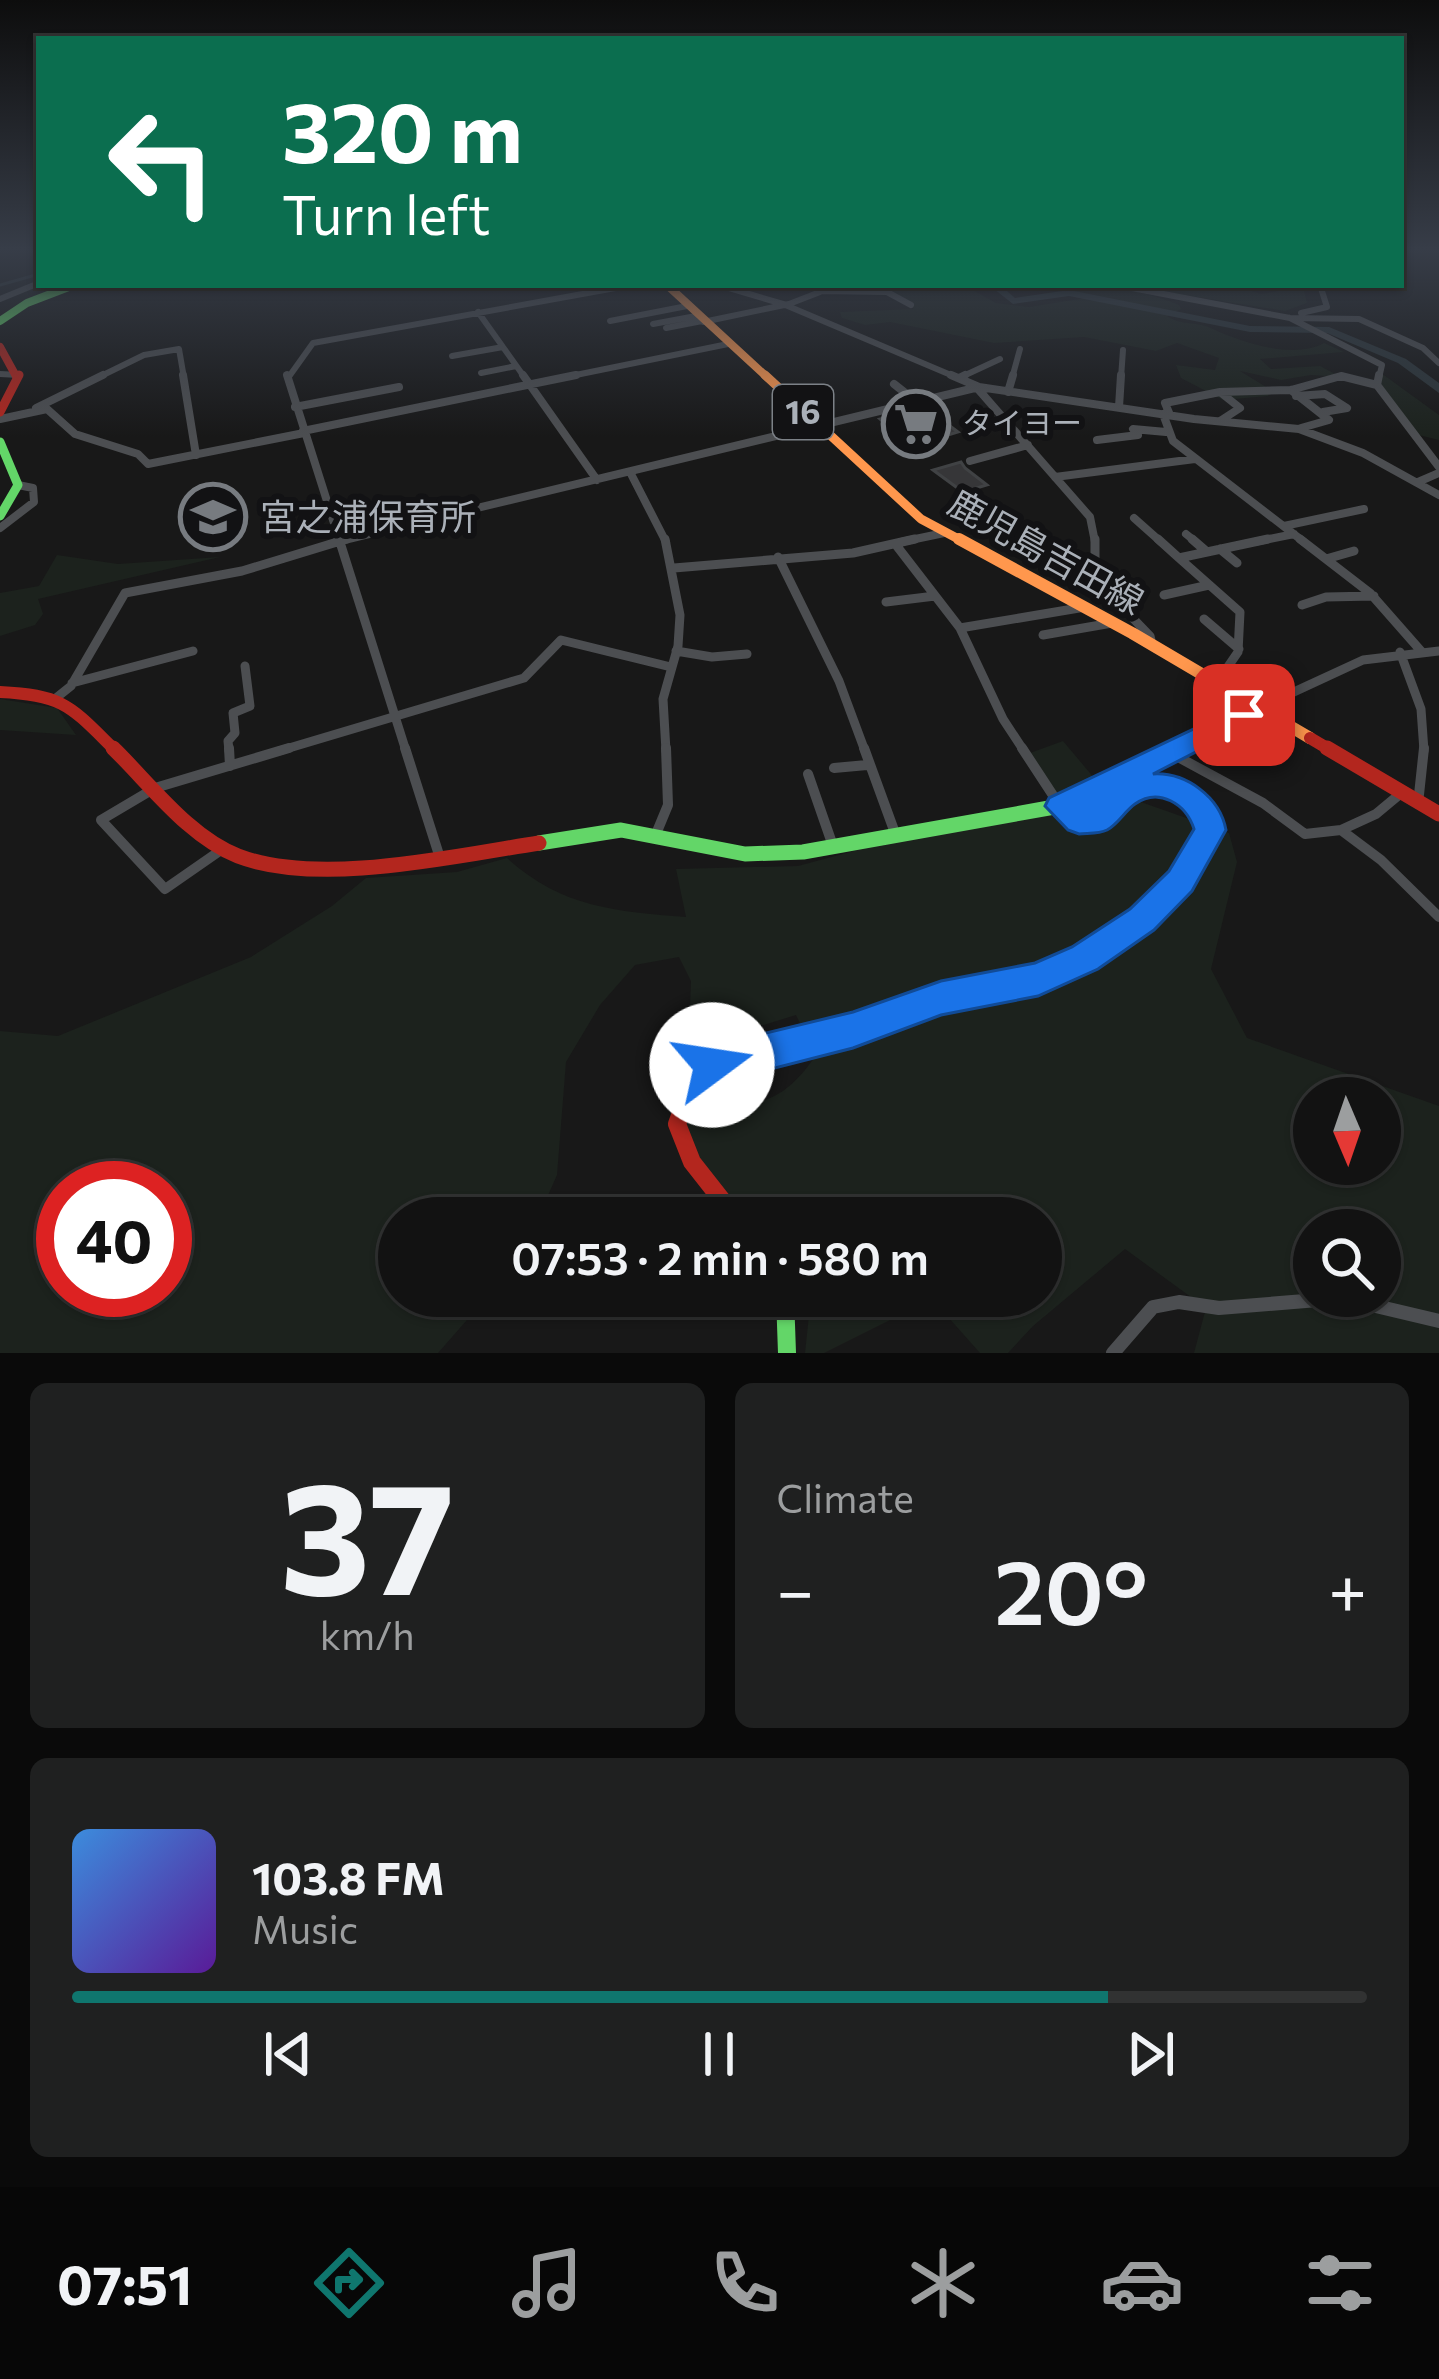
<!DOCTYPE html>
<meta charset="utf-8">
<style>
:root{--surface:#121212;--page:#1f2020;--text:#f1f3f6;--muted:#9c9e9f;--line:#313232;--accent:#0f766e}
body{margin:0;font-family:Commissioner,"Noto Sans JP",sans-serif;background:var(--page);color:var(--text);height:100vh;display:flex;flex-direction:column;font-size:45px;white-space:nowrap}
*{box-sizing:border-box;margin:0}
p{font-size:39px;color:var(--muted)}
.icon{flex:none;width:66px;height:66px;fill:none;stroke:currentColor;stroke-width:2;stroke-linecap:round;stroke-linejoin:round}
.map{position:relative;height:1353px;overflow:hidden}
.side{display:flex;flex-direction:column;gap:30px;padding:30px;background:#0a0a0a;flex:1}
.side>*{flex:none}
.guide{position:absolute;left:36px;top:36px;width:1368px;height:252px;border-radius:0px;box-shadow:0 3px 9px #0004,0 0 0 3px var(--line);background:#0b6e4f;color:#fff;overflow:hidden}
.needle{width:78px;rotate:178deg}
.fabs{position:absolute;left:1293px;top:1077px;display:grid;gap:24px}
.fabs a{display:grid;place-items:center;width:108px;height:108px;border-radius:50%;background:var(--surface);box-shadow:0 3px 9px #0004,0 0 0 3px var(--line);font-size:60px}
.speed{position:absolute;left:36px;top:1161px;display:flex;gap:24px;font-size:60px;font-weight:700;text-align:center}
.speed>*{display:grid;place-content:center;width:156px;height:156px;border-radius:50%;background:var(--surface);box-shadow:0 3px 9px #0004,0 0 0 3px var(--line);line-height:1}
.speed .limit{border:18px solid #d22;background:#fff;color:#111}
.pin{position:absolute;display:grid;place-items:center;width:102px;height:102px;color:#fff;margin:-51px;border-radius:24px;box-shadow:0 6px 18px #0006}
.me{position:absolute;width:132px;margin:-66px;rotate:76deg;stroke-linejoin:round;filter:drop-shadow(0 0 9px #0008)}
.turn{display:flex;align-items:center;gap:42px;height:252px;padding:0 48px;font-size:54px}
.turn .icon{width:156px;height:156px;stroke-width:2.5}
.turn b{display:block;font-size:84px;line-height:102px}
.big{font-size:90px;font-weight:600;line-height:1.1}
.side .tile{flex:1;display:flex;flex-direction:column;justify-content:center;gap:18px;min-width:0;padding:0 42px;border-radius:18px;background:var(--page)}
.side .dial{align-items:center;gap:0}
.dial b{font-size:156px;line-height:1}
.song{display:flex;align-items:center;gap:36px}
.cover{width:144px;height:144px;border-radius:18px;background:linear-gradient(135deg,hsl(210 70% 55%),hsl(270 70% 35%))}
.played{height:12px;border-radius:6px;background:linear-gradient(90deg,var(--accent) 80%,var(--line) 80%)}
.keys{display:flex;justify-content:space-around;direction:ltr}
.heat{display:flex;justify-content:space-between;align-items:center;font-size:66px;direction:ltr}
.side .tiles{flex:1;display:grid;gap:30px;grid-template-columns:1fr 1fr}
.tile:last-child{grid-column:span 2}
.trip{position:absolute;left:378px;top:1197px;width:684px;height:120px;border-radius:60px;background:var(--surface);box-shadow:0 3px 9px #0004,0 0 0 3px var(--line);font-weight:600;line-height:120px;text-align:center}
.dock{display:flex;height:192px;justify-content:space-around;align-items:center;background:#070707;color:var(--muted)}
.dock .icon{width:84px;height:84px}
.dock .active{color:var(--accent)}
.dock b{font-size:54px;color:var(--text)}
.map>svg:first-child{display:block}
.green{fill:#1c221d;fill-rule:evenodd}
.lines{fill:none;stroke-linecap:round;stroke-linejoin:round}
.stream{stroke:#2c3539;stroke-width:3}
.river{fill:#2c3539;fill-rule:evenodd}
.building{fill:#363638;stroke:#404244;stroke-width:3}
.street-far4{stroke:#4c4e51;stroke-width:6}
.street-far3{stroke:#4c4e51;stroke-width:8}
.street-far2{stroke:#4c4e51;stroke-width:9}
.street-far1{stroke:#4c4e51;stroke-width:10}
.street{stroke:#4c4e51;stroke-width:14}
.fast-far4{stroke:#63d668;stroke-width:8}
.fast-far3{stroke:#63d668;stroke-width:9}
.fast-far2{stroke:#63d668;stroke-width:12}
.fast-far1{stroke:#63d668;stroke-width:15}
.fast{stroke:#63d668;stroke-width:18}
.slow-far2{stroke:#ff974d;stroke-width:8}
.slow-far1{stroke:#ff974d;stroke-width:9}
.slow{stroke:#ff974d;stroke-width:12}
.jam-far4{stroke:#b3261e;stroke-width:8}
.jam-far3{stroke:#b3261e;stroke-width:9}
.jam-far2{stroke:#b3261e;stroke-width:12}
.jam-far1{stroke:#b3261e;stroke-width:15}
.jam{stroke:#b3261e;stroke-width:18}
.route{fill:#1a73e8;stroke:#114b97;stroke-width:3}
.labels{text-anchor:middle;stroke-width:12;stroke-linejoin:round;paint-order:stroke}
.far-poi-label{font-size:30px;fill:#aab0b8;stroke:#121214;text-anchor:start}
.shield{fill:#121214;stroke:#7c8187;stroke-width:3}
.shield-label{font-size:33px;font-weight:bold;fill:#aab0b8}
.poi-label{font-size:36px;fill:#aab0b8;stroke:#121214;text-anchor:start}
.street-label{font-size:36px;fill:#aab0b8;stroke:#121214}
</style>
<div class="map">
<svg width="1439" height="1353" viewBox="0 0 1439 1353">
<rect width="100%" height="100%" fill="#181818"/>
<path class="green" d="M 889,285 L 964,285 L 996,303 L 1029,307 L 1098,296 L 1027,285 C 1082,285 1129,284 1179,305 L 1181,309 L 1167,316 C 1181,326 1198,321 1213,329 C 1241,342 1294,360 1324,343 L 1344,352 L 1260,359 L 1271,369 L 1320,366 L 1341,377 L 1311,375 L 1281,380 L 1240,371 L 1271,390 L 1268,396 L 1223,400 L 1181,378 L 1176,365 L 1215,370 L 1219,358 L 1177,343 L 1156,351 L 1084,337 L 994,343 L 890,322 L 865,325 L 842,318 L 840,312 L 914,309 L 882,289 Z
M 1122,285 L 1232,285 L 1261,294 L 1303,287 L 1307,303 L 1285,311 Z
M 1381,373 L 1439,415 L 1439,440 L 1411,433 L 1374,385 Z
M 57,555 L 118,564 L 220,557 L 38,599 L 43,614 L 35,625 L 0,636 L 0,593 L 39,586 Z
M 0,699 L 57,708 L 76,735 L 0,730 Z
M 1063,741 L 1095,779 L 1058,795 L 1030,753 Z
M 1138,801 L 1229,833 L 1237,862 L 1211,969 L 1247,1038 L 1439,1106 L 1439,1353 L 1194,1353 L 1206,1308 L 1125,1249 L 1033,1326 L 1008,1353 L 980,1353 L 932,1299 L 824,1353 L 805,1353 L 811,1296 L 1041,1296 L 1041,1218 L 737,1218 L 686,1166 L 681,1102 C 746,1107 777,1113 816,1055 L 796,1015 L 698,1045 L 689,1037 L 691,981 L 679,957 L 635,965 L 600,1005 L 566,1062 L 557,1175 L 538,1218 L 399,1218 L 399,1296 L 488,1296 L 438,1353 L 0,1353 L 0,1031 L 58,1036 L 251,957 L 332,906 L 366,878 L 457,872 L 507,858 C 562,908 616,911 686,917 L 676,869 L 798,866 L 880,844 L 1046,814 L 1094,830 L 1116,811 ZM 1314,1098 L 1380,1098 L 1380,1164 L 1314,1164 ZM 63,1188 L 165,1188 L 165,1290 L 63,1290 ZM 1314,1230 L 1380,1230 L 1380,1296 L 1314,1296 Z"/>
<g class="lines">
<path class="stream" d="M 0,285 L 39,274"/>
<path class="river" d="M 989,285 L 1000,285 L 1015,298 L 1069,290 L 1250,326 L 1329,327 L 1406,359 L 1439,383 L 1439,393 L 1398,363 L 1327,333 L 1250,332 L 1069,296 L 1013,304 Z"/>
</g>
<path class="building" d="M 926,408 L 958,432 L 912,446 L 880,419 Z
M 961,462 L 965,468 L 987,485 L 963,492 L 933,470 Z"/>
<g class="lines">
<path class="street-far4" d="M 719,285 L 783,304 L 958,378
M 1116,285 L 1290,318 L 1359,319 L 1423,348 L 1439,363
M 821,291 L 887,292 L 911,305
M 0,299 L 39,283
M 478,312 L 525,378
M 1301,313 L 1327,307 L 1320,285
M 1290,318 L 1382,365 L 1379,378
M 610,321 L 687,306
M 703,322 L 789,304 L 820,292 L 818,285
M 653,324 L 696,316
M 666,328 L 702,321
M 452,356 L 503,347
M 481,373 L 516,366
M 0,374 L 19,375
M 97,378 L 144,355 L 179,349 L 184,378
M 288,378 L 313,343 L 632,285
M 561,378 L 728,344
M 959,378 L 1000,359
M 1012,378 L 1020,349
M 1121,378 L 1123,350
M 1333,378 L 1350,378"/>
<path class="street-far3" d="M 183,375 L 196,455
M 287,375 L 340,542
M 523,375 L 597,480
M 951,375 L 979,387 L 1194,419 L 1299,429 L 1363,453 L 1439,495
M 959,378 L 965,375
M 894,384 L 918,403
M 1377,385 L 1439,467
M 978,389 L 1090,517 L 1095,542
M 1291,390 L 1329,420 L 1301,428
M 1008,392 L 1013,375
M 1296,396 L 1325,394 L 1347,408 L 1323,412
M 295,407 L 399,387
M 1119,407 L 1121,375
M 36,408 L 103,375
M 1163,414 L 1173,441 L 1304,542
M 1170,415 L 1165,403 L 1220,392
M 0,419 L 47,409 L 75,434 L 138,454 L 148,464 L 304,433
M 1220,421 L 1240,408 L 1220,392 L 1291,390 L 1341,376 L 1377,385 L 1379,375
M 303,431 L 576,375
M 1097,440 L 1138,435 L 1133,429 L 1166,432
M 970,461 L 1028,445
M 630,472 L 666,542
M 1055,477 L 1195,459
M 1418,482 L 1439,473
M 1134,518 L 1161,542
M 1284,526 L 1364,509
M 0,528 L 34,502 L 33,488 L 18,485
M 1186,534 L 1196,542
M 336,542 L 979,387
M 901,542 L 944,533
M 1254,542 L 1294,534"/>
<path class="street-far2" d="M 339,539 L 406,751
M 665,539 L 680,615 L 678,646 L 663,699 L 666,751
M 1095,539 L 1095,579 L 1150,636 L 1152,645
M 1158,539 L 1179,558
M 1192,539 L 1207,552
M 1300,539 L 1370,593 L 1421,651
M 896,545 L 960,628 L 1003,719 L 1024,751
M 1220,549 L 1237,563
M 778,557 L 839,681 L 865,751
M 1326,559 L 1354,551
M 674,568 L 853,553 L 915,539
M 1164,595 L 1209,585
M 886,602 L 935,596
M 1302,605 L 1326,597 L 1374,596
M 1204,619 L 1239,649
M 960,628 L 1085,607
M 1043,635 L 1112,623
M 676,651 L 712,657 L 747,654
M 1400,652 L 1421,709 L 1424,751
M 72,683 L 193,651
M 1216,684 L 1238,652 L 1240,612 L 1179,558 L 1268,539
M 56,698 L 71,686 L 125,593 L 242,571 L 347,539
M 1259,708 L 1363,660 L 1439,651
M 229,751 L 228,741 L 235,733 L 233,713 L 250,706 L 245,666
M 279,751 L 524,678 L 561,640 L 671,667"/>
<path class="street-far1" d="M 229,748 L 230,766
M 405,748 L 440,858
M 864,748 L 895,833
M 1022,748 L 1060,806
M 1167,751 L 1263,803 L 1305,834 L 1341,830
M 834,768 L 867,765
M 808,774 L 833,846
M 1400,794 L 1376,814 L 1341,830 L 1381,860 L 1439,917
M 1418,804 L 1424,748
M 656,834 L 668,805 L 666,748
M 224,848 L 165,889 L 101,820 L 155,788 L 289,748"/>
<path class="street" d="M 1113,1353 L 1153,1307 L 1179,1302 L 1219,1308 L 1342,1298 L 1439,1321"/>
<path class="fast-far4" d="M 0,321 L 27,303 L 74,285"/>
<path class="fast-far3" d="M 0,442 L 18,485 L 0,516"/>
<path class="fast-far2" d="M 1172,751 L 1258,709"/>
<path class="fast-far1" d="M 1060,806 L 1079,821 C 1107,815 1125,786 1154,784 C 1168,783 1186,792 1196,802 C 1240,847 1135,922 1103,944
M 539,843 L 621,830 L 745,854 L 803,852 L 1060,806 L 1178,748"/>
<path class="fast" d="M 785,1296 L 787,1353"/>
<path class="slow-far2" d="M 667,285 L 768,378"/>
<path class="slow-far1" d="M 765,375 L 921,519 L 964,542"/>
<path class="slow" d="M 959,539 L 1132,633 L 1310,738"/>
<path class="jam-far4" d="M 0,347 L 17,378"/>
<path class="jam-far3" d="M 0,412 L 19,375"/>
<path class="jam-far2" d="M 0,692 C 65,695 71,707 116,751
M 1310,738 L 1332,751"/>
<path class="jam-far1" d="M 113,748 C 150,784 189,837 238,856 C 319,887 454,856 539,843
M 1327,748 L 1439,814
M 889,1017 L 941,998 L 1057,973 L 1103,944"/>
<path class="jam" d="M 736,1218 L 692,1162 L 677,1124 L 691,1085 L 713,1065 L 897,1014"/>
</g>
<linearGradient id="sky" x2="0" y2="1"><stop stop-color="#0d0d0d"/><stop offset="0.57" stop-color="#373d48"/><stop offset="1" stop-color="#373d48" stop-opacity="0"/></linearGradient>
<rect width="1439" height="437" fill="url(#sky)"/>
<path class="route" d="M 1244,705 L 1259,715 L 1254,722 L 1153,774 C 1186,772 1220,797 1226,830 L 1192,891 L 1154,930 L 1098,969 L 1038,996 L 941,1015 L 853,1048 L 712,1084 L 699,1079 L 693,1065 L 699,1052 L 712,1046 L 853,1012 L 941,981 L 1035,963 L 1072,947 L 1130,909 L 1169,871 L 1194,829 C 1186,804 1159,787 1135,804 C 1125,811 1118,824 1107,830 C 1099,834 1088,833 1079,834 L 1068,830 L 1045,806 L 1049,798 Z"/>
<defs>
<g id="supermarket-ring" transform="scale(3.45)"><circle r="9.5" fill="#121214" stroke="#777b80" stroke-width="1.5"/><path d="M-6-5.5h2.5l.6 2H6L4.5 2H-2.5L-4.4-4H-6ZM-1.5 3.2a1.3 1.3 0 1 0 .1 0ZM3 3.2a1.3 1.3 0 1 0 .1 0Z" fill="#777b80"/></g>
<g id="school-ring" transform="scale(3.45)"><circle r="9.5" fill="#121214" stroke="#777b80" stroke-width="1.5"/><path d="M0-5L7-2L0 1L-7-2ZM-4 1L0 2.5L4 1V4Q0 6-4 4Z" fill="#777b80"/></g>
</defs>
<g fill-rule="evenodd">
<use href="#supermarket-ring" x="916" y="424"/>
<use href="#school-ring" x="213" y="517"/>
</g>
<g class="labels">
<g class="far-poi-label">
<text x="962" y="434">タイヨー</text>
</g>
<rect class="shield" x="773" y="385" width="60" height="54" rx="9"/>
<g class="shield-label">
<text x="803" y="424">16</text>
</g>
<g class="poi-label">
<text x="260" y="530">宮之浦保育所</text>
</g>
<g class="street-label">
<text transform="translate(1046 552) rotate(29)" y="13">鹿児島吉田線</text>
</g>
</g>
</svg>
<div class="fabs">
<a><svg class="needle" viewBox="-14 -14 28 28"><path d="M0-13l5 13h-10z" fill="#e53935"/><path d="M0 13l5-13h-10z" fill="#9c9e9f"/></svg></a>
<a><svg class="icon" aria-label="search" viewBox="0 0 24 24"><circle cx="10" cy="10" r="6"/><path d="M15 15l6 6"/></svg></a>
</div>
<div class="speed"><div class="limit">40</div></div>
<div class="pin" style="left:1244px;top:715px;background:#d93025"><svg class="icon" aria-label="arrive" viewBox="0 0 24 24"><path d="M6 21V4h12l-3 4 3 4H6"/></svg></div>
<svg class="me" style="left:712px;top:1065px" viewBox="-20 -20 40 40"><circle r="19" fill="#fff"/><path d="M0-13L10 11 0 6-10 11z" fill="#1a73e8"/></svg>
<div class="trip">07:53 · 2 min · 580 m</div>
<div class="guide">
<div class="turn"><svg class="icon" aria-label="left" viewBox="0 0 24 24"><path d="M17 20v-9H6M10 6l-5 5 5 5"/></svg><div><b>320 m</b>Turn left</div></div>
</div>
</div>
<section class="side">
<div class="tiles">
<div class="tile dial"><b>37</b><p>km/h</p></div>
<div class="tile"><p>Climate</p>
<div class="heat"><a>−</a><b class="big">20°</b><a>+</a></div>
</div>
<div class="tile">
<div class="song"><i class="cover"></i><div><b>103.8 FM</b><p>Music</p></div></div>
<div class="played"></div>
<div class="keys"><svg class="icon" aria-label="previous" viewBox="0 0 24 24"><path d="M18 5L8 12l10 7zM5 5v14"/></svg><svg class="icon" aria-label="pause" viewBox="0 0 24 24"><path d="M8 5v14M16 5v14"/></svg><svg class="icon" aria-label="next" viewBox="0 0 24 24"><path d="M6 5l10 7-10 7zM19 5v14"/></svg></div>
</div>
</div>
</section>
<nav class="dock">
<b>07:51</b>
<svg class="icon active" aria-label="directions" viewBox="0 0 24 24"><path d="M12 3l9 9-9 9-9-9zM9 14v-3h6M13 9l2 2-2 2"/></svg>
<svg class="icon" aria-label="music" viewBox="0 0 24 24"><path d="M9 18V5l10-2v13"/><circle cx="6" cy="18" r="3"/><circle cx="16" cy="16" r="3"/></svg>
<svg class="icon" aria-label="phone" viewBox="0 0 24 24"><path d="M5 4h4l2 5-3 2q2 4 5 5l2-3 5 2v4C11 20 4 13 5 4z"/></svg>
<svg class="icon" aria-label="climate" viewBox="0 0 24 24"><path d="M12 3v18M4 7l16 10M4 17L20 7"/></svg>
<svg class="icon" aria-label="car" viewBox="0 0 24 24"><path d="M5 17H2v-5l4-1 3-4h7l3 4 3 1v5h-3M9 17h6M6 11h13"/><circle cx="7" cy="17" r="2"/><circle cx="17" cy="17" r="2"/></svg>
<svg class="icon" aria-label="filters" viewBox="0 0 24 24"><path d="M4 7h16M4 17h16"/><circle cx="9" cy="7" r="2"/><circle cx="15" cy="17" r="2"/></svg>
</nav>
